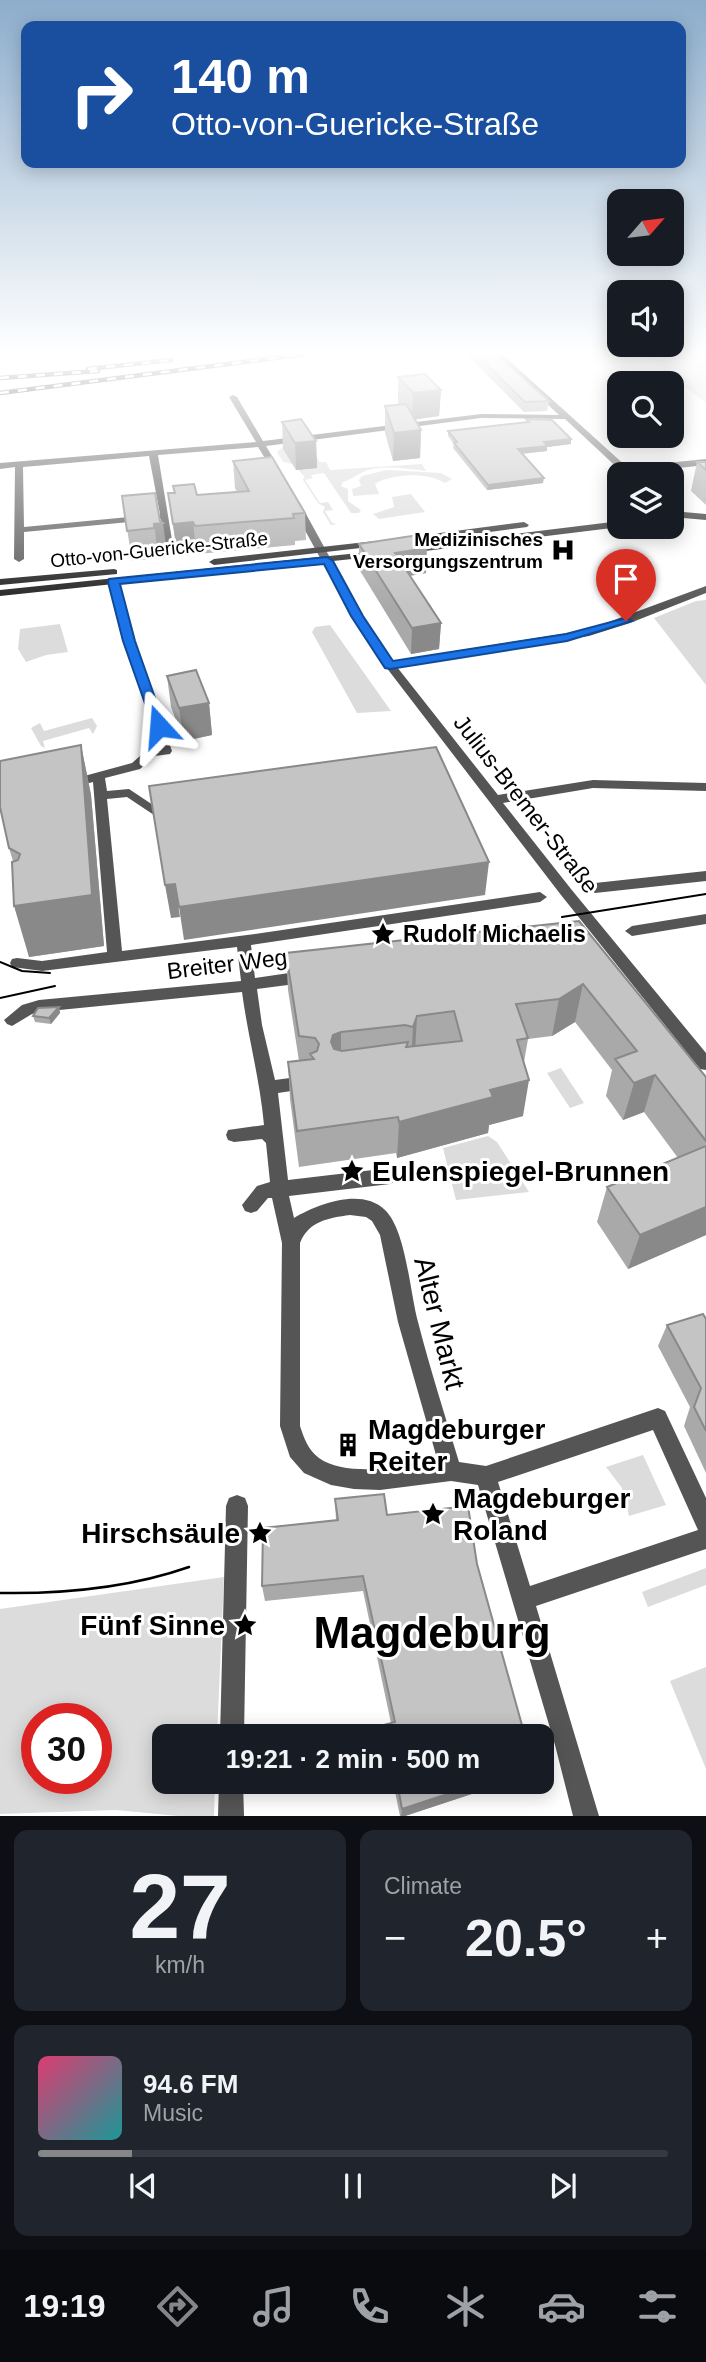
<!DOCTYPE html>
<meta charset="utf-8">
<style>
:root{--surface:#171b24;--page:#20242c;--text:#f1f3f6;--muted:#9ea1a6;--line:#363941;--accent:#858687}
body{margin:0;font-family:Helvetica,sans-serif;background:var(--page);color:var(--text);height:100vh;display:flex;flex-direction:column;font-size:26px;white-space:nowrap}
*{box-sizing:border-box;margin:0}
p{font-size:23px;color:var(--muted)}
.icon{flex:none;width:38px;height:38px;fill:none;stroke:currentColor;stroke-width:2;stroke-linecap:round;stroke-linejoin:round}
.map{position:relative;height:1816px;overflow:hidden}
.drawer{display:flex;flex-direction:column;gap:14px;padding:14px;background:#0d0f14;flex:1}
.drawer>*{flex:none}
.hud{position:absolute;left:21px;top:21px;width:665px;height:147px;border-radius:14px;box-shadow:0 4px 18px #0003;background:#1a4fa0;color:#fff;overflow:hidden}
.needle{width:46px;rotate:62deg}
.buttons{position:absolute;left:607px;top:189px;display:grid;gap:14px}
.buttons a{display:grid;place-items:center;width:77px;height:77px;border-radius:14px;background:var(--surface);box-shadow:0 4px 18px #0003;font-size:35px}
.speed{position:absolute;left:21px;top:1703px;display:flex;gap:14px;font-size:35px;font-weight:700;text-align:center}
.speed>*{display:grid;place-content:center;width:91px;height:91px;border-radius:50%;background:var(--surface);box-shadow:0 4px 18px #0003;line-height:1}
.speed .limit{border:10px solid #d22;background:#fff;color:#111}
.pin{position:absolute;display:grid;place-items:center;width:60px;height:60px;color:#fff;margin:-72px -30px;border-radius:50% 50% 50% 0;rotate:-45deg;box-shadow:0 0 7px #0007}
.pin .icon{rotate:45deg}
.me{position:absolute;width:77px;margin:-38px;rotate:341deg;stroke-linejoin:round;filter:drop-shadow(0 0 5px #0008)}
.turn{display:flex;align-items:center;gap:24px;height:147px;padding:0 35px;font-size:32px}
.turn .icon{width:91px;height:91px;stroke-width:2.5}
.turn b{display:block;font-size:49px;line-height:60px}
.big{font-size:52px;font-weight:700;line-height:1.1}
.drawer .widget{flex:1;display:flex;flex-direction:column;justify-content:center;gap:10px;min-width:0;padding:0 24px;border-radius:14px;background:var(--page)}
.drawer .dial{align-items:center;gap:0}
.dial b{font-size:91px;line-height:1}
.song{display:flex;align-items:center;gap:21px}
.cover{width:84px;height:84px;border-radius:10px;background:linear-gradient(135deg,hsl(340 70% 55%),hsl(180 70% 35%))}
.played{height:7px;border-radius:4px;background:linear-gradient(90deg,var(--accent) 15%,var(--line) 15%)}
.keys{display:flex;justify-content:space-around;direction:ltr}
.heat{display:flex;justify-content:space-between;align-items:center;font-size:38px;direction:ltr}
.drawer .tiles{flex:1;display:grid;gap:14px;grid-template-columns:1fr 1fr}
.widget:last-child{grid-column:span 2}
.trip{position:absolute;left:152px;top:1724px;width:402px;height:70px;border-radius:14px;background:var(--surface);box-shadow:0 4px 18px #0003;font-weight:700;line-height:70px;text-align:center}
.dock{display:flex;height:112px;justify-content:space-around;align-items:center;background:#090b0e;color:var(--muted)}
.dock .icon{width:49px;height:49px}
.dock .active{color:var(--accent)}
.dock b{font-size:32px;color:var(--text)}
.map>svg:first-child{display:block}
.green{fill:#dcdcdc;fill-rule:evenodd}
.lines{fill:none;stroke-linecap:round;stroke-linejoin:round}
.street{fill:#555;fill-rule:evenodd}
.secondary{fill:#222;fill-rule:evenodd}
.tram-far1{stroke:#000;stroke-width:2}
.tram{stroke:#000;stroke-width:2.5}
.rail-casing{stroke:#000;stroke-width:4.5}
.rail{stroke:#fff;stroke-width:2.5;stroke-dasharray:9;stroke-linecap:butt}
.wall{fill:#a9a9a9}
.shaded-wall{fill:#898989}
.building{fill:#c4c4c4;stroke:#898989;stroke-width:2;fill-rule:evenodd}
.route{fill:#1a73e8;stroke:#114b97;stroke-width:2}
.labels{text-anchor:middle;stroke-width:6;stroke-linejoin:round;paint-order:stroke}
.far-poi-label{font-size:19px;font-weight:bold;fill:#000;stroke:#fff;text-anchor:end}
.far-street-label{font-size:19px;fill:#000;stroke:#fff}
.street-label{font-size:23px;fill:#000;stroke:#fff}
.poi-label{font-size:23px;font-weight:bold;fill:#000;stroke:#fff;text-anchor:start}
.near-poi-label{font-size:28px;font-weight:bold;fill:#000;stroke:#fff;text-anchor:start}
.near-street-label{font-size:28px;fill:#000;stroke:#fff}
.near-town-label{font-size:44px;font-weight:bold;fill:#000;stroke:#fff}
</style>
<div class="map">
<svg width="706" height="1816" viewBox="0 0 706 1816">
<rect width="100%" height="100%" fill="#fff"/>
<path class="green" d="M 642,354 L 706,354 L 706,403 L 649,360 Z
M 311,441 L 319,462 L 326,462 L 330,470 L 422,464 L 426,471 C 407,469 387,465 368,470 C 358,473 353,479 343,482 L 341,486 L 348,489 L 348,501 L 361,510 L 359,513 L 351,513 L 324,473 L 311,475 L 313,478 L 305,480 L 320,503 L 328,502 L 333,510 L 325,511 L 332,523 L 337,524 L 331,525 L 323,512 L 325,507 L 318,503 L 303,480 L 304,476 L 293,464 L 283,462 L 277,452 L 285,445 Z
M 387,470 L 441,473 L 452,479 L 445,483 C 425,472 398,474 378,482 L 375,484 L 379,494 L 353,496 L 352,489 L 361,486 L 359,480 L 362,476 Z
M 411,494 L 425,512 L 379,519 L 373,514 L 394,507 L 392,497 Z
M 706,600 L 706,685 L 654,618 L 696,601 Z
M 60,624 L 68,652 L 46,655 L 26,662 L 18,649 L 20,629 Z
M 330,625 L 391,711 L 357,713 L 312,632 L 315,627 Z
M 92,718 L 97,726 L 93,734 L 89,728 L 43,741 L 45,748 L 41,746 L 31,728 L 40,723 L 44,731 Z
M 561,1068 L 584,1103 L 570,1108 L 547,1073 Z
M 488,1136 L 497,1142 L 529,1192 L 456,1200 L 443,1148 Z
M 643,1455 L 666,1505 L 629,1516 L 622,1488 L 606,1467 Z
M 706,1568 L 706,1585 L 648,1607 L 642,1592 Z
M 224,1577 L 217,1736 L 164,1736 L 164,1782 L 215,1782 L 214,1816 L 178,1816 L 116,1810 L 0,1814 L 0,1609 ZM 37,1718 L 96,1718 L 96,1778 L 37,1778 Z
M 706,1667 L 706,1769 L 670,1681 Z"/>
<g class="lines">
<path class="street" d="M 494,354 L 502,354 L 627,467 L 706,459 L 706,465 L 624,474 L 565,419 L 481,418 L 266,446 L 282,473 L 278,476 L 274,473 L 258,447 L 158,455 L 174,552 L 166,550 L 161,519 L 24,532 L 24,559 L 19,562 L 14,559 L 15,467 L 0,469 L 0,463 L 256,442 L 229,397 L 233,395 L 237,397 L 263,441 L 481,414 L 559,415 ZM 149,456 L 160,514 L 24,527 L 23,467 Z
M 295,500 L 300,503 L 362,616 L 393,661 L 587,630 L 706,586 L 706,593 L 630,623 L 589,636 L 397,667 L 498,795 L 593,780 L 706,783 L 706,791 L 593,788 L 503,803 L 571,889 L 706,1053 L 706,1070 L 700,1069 L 561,895 L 386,667 L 352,616 L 290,503 Z
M 113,579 L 118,582 L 134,641 L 172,751 L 170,754 L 155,756 L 140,769 L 105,778 L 107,791 L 129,789 L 156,807 L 170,805 L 176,809 L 175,812 L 154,815 L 127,797 L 107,799 L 122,951 L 255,934 L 540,892 L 547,897 L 540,902 L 251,945 L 255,978 L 303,971 L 308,973 L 310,977 L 308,981 L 303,983 L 257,989 L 262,1025 L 275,1080 L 305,1076 L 311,1078 L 313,1083 L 311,1088 L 278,1093 L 288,1180 L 390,1168 L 396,1171 L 399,1176 L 396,1181 L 390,1184 L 289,1196 L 294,1218 C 317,1204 362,1187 385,1210 C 406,1230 410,1293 418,1322 C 430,1369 445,1415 459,1462 L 486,1466 L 658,1408 L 665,1411 L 706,1498 L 706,1549 L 536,1606 L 599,1816 L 573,1816 L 555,1745 L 478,1485 L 451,1481 L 380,1490 L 354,1489 L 331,1485 L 304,1473 L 290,1457 L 280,1426 L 282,1243 L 272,1198 L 268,1198 L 257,1211 L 251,1213 L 245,1211 L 242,1205 L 257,1186 L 270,1182 L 266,1143 L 262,1139 L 234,1142 L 228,1140 L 226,1135 L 228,1130 L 264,1125 C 260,1080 248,1037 242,992 L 39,1012 L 32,1014 L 12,1026 L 7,1024 L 4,1020 L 22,1005 L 39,1000 L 241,981 L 237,947 L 42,971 L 12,967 L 10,963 L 12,959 L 17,958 L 42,961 L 107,952 L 93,782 L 70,788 L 64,784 L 66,781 L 132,763 L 147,750 L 160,748 L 124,641 L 108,582 ZM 350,1215 L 366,1217 L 372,1221 L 380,1235 L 398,1322 L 438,1462 C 407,1466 346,1478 319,1458 C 308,1450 304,1438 300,1426 L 300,1243 C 309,1221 328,1218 350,1215 ZM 653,1430 L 698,1530 L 530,1586 L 498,1482 Z
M 706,871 L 706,881 L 595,893 L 588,888 L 595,883 Z
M 706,914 L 706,924 L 632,936 L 625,931 L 632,926 Z
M 237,1495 L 245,1498 L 248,1506 L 244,1736 L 220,1736 L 226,1506 L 229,1498 Z
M 219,1782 L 243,1782 L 244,1816 L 218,1816 Z"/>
<path class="secondary" d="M 672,511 L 706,514 L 706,520 L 672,517 Z
M 620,521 L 620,527 L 409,553 L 404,550 L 409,547 Z
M 524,522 L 529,525 L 527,527 L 402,544 L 397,541 L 402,538 Z
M 375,541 L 380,544 L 378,546 L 214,565 L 209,562 L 214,559 Z
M 378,551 L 383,554 L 381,556 L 0,596 L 0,590 Z
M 114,569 L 117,570 L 117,574 L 0,585 L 0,579 Z"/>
<path class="tram-far1" d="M 562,917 L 706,894
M 0,962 L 22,971 L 50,973
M 0,998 L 55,986"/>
<path class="tram" d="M 0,1593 C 63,1594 129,1588 189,1567"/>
<g class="rail-casing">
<path id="rail" d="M 88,369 L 171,360
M 0,378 L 98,371
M 0,393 L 306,354"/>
</g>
<use href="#rail" class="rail"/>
</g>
<path class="wall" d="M 466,354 L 495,354 L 549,401 L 547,411 L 524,412 Z
M 398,377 L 441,390 L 439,416 L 415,419 L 421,430 L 420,458 L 393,461 L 385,433 L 385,406 L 399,405 L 398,403 Z
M 526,419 L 571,444 L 547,447 L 547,451 L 522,454 L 543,483 L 487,490 L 453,448 L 454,444 L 448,436 L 448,431 L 526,422 Z
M 282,422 L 316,441 L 317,468 L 296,470 L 283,449 Z
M 233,461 L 305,513 L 306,540 L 295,541 L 295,545 L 198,554 L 196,550 L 177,552 L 168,493 L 197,495 L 237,492 L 235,488 Z
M 697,462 L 706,462 L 706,505 L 691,491 Z
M 122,496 L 160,521 L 167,553 L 158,554 L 158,558 L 132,561 Z
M 359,544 L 426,573 L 410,576 L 441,623 L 439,649 L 411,654 L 359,569 Z
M 167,676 L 209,703 L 212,735 L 184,741 L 171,707 Z
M 81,745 L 91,795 L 104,946 L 29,957 L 13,861 L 9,848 Z
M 579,921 L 706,1077 L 706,1235 L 628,1269 L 597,1222 L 607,1187 L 678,1158 L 644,1112 L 623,1120 L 606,1096 L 612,1070 L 575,1022 L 552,1036 L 528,1039 L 524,1062 L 523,1116 L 489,1125 L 488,1133 L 397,1158 L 396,1153 L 299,1167 L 290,1099 L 288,1062 L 299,1061 L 288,990 L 286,953 Z
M 59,1007 L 60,1013 L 51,1024 L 35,1022 L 33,1016 Z
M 706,1319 L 706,1473 L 684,1426 L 690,1407 L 658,1346 L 667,1325 Z
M 335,1499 L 387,1515 L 477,1564 L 525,1736 L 383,1736 L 384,1725 L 391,1723 L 363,1591 L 265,1601 L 262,1586 L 336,1520 Z
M 393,1782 L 508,1782 L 405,1816 L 400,1816 Z"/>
<path class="shaded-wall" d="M 441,390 L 439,416 L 412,420 L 413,393 Z
M 421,430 L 420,458 L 393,461 L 394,433 Z
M 571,439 L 571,444 L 547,447 L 547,451 L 517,454 L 518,449 L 544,442 Z
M 316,441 L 317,468 L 296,470 L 295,443 Z
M 544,478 L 543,483 L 487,490 L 488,485 Z
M 193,522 L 196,550 L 177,552 L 173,524 Z
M 163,523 L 167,553 L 158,554 L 154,524 Z
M 427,548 L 426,573 L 394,578 L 395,553 Z
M 441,623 L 439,649 L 411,654 L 412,628 Z
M 209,703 L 212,735 L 184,741 L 179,708 Z
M 81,745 L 91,795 L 104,946 L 29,957 L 14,906 Z
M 489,862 L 485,895 L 184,940 L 179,907 Z
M 175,884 L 180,917 L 171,918 L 165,885 Z
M 583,984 L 575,1022 L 552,1036 L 559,999 Z
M 59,1007 L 60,1013 L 51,1024 L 49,1018 Z
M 417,1016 L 415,1053 L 411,1064 L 413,1027 Z
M 341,1032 L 341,1069 L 331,1042 L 333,1035 Z
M 655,1075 L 644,1112 L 623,1120 L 634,1083 Z
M 529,1080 L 523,1116 L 489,1125 L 488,1133 L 397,1158 L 399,1122 L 490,1090 Z
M 706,1207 L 706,1235 L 628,1269 L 640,1235 Z
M 484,1782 L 508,1782 L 405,1816 L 401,1816 L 402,1809 Z"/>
<path class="building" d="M 476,354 L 495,354 L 549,401 L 525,402 Z
M 425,374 L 441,390 L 413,393 L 398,377 Z
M 406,404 L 421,430 L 394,433 L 385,406 Z
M 301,419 L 316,441 L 295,443 L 282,422 Z
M 526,419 L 552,420 L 571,439 L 544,442 L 548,446 L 518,449 L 544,478 L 488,485 L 454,443 L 457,442 L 448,431 L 529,422 Z
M 272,457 L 305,513 L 293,514 L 294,518 L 195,526 L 193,522 L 173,524 L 168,493 L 175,493 L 173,486 L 194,484 L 197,495 L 249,491 L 233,461 Z
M 697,462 L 706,462 L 706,470 Z
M 155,493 L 160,521 L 163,523 L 154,524 L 154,528 L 127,531 L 122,496 Z
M 418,535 L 427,548 L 395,553 L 441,623 L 412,628 L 359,544 Z
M 196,670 L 209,703 L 179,708 L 167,676 Z
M 81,745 L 92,895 L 14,906 L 12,862 L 18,860 L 20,854 L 9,848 L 0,807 L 0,761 Z
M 436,747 L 489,862 L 179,907 L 175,884 L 165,885 L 149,786 Z
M 579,921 L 706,1077 L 706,1141 L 655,1075 L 634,1083 L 615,1059 L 637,1051 L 583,984 L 559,999 L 516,1004 L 528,1038 L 517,1040 L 529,1080 L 490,1090 L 493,1097 L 399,1122 L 398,1117 L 297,1131 L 288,1062 L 314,1059 L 310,1054 L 317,1051 L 319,1044 L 315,1038 L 299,1036 L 286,953 ZM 454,1011 L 462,1041 L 406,1047 L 408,1042 L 342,1051 L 334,1049 L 331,1042 L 333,1035 L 341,1032 L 405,1025 L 413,1027 L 417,1016 Z
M 59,1007 L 49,1018 L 33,1016 L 38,1008 Z
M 706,1146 L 706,1207 L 640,1235 L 607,1187 Z
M 703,1314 L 706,1319 L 706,1431 L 694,1407 L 701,1388 L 667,1325 Z
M 384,1494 L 387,1515 L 468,1506 L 477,1564 L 525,1736 L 387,1736 L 384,1725 L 395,1722 L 363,1576 L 262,1586 L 263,1528 L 338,1520 L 335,1499 Z
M 397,1782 L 484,1782 L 402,1809 Z"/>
<linearGradient id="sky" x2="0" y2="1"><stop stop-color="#8cadcc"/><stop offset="0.58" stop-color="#fff"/><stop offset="1" stop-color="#fff" stop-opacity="0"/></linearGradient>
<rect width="706" height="608" fill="url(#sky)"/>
<path class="route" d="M 327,557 L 333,561 L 363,616 L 393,661 L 566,634 L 626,618 L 632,621 L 567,641 L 390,669 L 385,668 L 351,616 L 324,564 L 120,584 L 135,641 L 165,726 L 159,730 L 154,729 L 123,641 L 108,582 L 109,579 Z"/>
<defs>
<g id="hospital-bare" transform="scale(1.89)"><path d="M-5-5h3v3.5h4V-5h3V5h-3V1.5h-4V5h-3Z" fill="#000" stroke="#fff" stroke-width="2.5" paint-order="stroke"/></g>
<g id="sight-bare" transform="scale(1.89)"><path d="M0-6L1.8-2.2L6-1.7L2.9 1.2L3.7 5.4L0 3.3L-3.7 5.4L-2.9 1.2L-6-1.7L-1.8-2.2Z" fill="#000" stroke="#fff" stroke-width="2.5" paint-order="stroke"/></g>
<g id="building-bare" transform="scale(1.89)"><path d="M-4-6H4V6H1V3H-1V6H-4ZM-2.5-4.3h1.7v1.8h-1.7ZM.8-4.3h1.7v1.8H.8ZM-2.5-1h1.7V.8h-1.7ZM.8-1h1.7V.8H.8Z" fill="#000" stroke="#fff" stroke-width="2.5" paint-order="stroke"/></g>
</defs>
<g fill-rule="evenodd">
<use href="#hospital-bare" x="563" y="550"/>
<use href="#sight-bare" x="383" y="934"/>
<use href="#sight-bare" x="352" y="1171"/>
<use href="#building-bare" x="348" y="1445"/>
<use href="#sight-bare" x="433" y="1514"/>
<use href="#sight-bare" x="260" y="1533"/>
<use href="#sight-bare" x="245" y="1625"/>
</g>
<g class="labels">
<g class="far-poi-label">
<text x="543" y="546">Medizinisches<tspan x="543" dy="22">Versorgungszentrum</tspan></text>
</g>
<g class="far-street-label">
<text transform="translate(159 549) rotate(-6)" y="7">Otto-von-Guericke-Straße</text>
</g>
<g class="street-label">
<text transform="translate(526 804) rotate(52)" y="8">Julius-Bremer-Straße</text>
<text transform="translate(227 964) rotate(-7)" y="8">Breiter Weg</text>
</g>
<g class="poi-label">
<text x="403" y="942">Rudolf Michaelis</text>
</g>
<g class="near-poi-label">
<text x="372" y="1181">Eulenspiegel-Brunnen</text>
<text x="368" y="1439">Magdeburger<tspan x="368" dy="32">Reiter</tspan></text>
<text x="453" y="1508">Magdeburger<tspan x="453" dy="32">Roland</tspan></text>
<text x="240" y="1543" text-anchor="end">Hirschsäule</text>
<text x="225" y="1635" text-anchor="end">Fünf Sinne</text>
</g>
<g class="near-street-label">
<text transform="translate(440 1323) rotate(76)" y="10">Alter Markt</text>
</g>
<g class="near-town-label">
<text x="432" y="1648">Magdeburg</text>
</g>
</g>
</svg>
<div class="buttons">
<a><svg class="needle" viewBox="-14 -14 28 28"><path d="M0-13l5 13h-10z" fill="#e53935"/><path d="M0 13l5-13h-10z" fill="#9ea1a6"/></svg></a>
<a><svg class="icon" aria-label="sound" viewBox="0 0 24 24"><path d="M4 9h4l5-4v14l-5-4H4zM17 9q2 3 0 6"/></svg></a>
<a><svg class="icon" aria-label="search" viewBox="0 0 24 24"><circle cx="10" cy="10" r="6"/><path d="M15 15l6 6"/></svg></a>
<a><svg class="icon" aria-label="layers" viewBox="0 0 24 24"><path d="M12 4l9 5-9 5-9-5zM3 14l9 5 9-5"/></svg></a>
</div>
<div class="speed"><div class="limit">30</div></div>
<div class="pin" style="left:626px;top:621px;background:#d93025"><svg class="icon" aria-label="arrive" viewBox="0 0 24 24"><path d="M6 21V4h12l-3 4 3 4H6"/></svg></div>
<svg class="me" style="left:159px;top:726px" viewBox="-20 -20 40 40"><path d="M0-17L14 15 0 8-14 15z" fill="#1a73e8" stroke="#fff" stroke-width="4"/></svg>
<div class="trip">19:21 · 2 min · 500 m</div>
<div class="hud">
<div class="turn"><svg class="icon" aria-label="right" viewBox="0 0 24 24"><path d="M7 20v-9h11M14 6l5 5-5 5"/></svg><div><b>140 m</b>Otto-von-Guericke-Straße</div></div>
</div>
</div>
<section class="drawer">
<div class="tiles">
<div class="widget dial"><b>27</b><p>km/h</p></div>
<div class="widget"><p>Climate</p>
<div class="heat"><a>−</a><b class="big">20.5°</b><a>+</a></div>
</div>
<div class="widget">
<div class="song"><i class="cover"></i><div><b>94.6 FM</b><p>Music</p></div></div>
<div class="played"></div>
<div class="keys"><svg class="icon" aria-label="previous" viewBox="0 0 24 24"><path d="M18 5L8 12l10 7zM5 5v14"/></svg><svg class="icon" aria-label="pause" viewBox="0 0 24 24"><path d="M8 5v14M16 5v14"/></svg><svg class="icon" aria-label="next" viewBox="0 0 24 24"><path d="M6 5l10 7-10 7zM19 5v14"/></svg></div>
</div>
</div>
</section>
<nav class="dock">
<b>19:19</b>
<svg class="icon active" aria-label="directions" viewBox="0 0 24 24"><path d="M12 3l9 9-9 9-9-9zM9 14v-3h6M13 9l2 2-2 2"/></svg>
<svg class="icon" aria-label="music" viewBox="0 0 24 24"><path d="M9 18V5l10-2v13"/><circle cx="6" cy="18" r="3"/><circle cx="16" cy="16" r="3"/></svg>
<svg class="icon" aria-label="phone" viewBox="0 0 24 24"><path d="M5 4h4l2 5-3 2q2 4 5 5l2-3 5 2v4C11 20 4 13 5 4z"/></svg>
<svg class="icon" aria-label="climate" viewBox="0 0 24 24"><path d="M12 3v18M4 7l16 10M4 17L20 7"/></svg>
<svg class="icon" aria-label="car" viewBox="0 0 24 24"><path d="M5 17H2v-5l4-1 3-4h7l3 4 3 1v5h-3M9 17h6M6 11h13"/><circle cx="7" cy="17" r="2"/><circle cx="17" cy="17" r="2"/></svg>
<svg class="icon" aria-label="filters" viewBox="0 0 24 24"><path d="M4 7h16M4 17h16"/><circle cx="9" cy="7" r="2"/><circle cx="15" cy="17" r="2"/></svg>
</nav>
